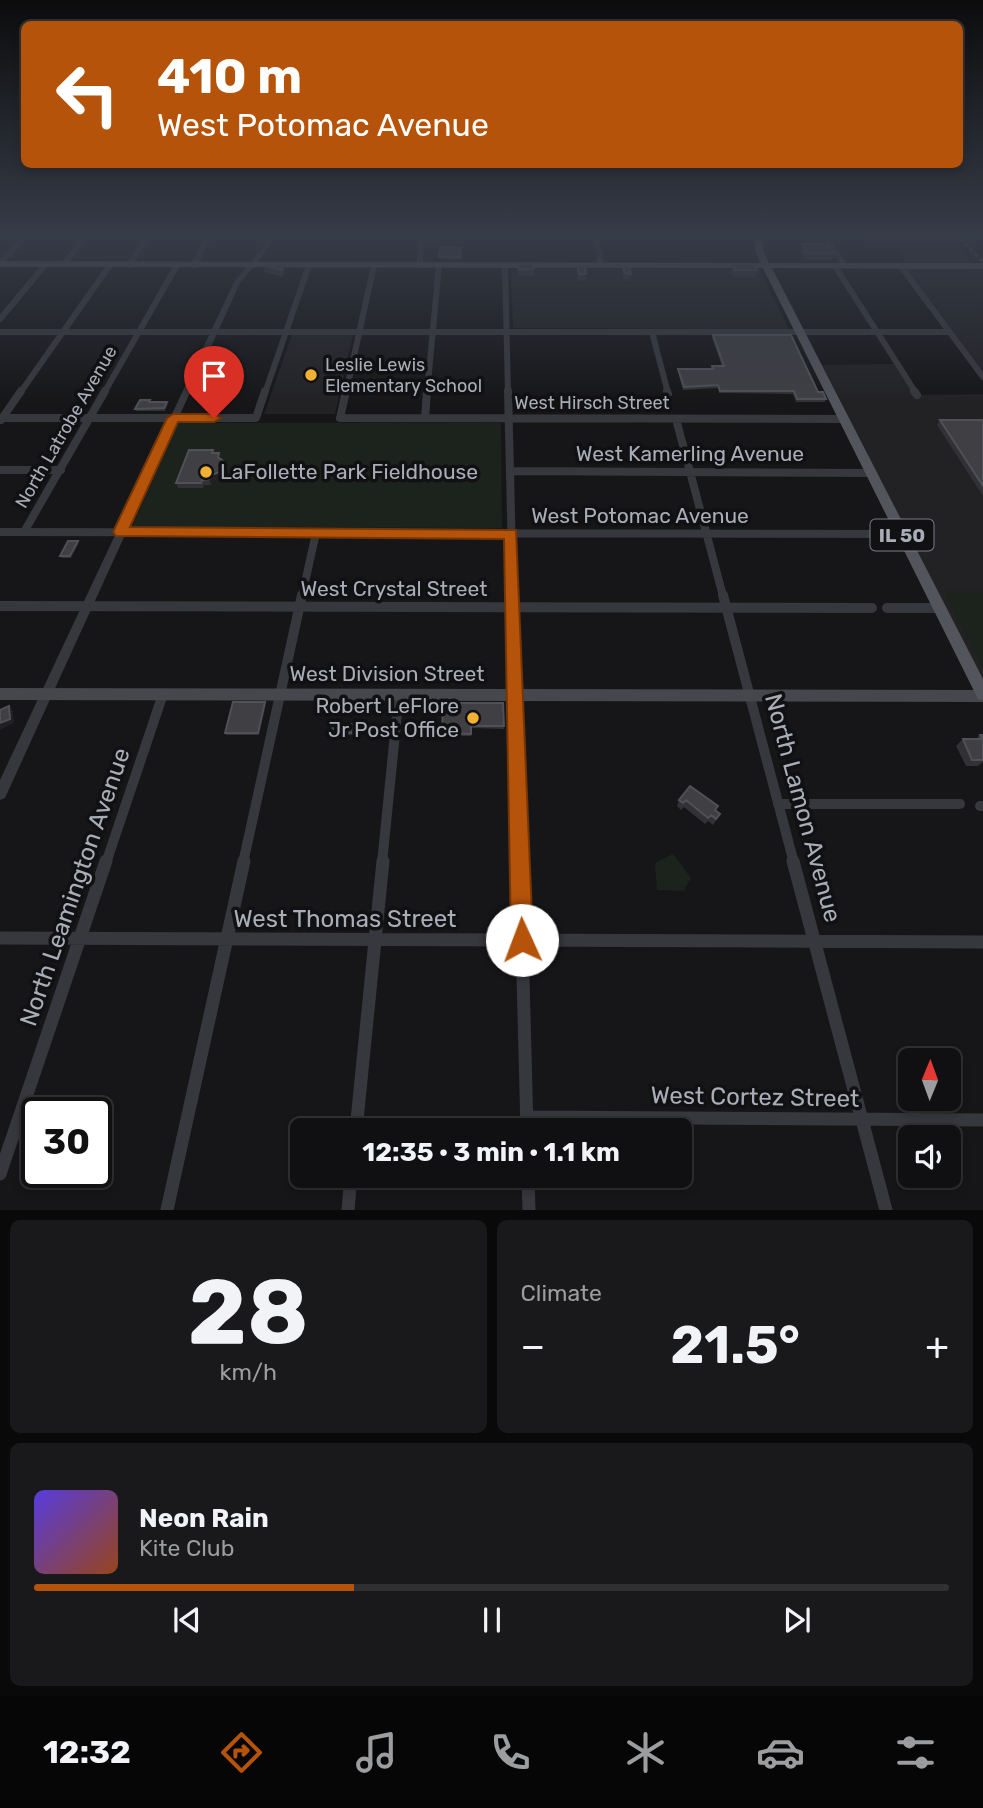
<!DOCTYPE html>
<meta charset="utf-8">
<style>
:root{--surface:#101012;--page:#19191b;--text:#f1f3f6;--muted:#9c9d9f;--line:#303032;--accent:#b45309}
body{margin:0;font-family:Rubik,sans-serif;background:var(--page);color:var(--text);height:100vh;display:flex;flex-direction:column;font-size:26px;white-space:nowrap}
*{box-sizing:border-box;margin:0}
p{font-size:23px;color:var(--muted)}
.icon{flex:none;width:38px;height:38px;fill:none;stroke:currentColor;stroke-width:2;stroke-linecap:round;stroke-linejoin:round}
.map{position:relative;height:1210px;overflow:hidden}
.sheet{display:flex;flex-direction:column;gap:10px;padding:10px;background:#09090a;flex:1}
.sheet>*{flex:none}
.banner{position:absolute;left:21px;top:21px;width:942px;height:147px;border-radius:10px;box-shadow:0 4px 10px #0003,0 0 0 2px var(--line);background:#b45309;color:#fff;overflow:hidden}
.needle{width:46px;rotate:1deg}
.buttons{position:absolute;left:898px;top:1048px;display:grid;gap:14px}
.buttons a{display:grid;place-items:center;width:63px;height:63px;border-radius:10px;background:var(--surface);box-shadow:0 4px 10px #0003,0 0 0 2px var(--line);font-size:35px}
.speed{position:absolute;left:21px;top:1097px;display:flex;gap:14px;font-size:35px;font-weight:700;text-align:center}
.speed>*{display:grid;place-content:center;width:91px;height:91px;border-radius:50%;background:var(--surface);box-shadow:0 4px 10px #0003,0 0 0 2px var(--line);line-height:1}
.speed .limit{border:4px solid #111;border-radius:10px;background:#fff;color:#111}
.pin{position:absolute;display:grid;place-items:center;width:60px;height:60px;color:#fff;margin:-72px -30px;border-radius:50% 50% 50% 0;rotate:-45deg;box-shadow:0 0 7px #0007}
.pin .icon{rotate:45deg}
.me{position:absolute;width:77px;margin:-38px;rotate:358deg;stroke-linejoin:round;filter:drop-shadow(0 0 5px #0008)}
.turn{display:flex;align-items:center;gap:24px;height:147px;padding:0 21px;font-size:32px}
.turn .icon{width:91px;height:91px;stroke-width:2.5}
.turn b{display:block;font-size:49px;line-height:60px}
.big{font-size:52px;font-weight:700;line-height:1.1}
.sheet .tile{flex:1;display:flex;flex-direction:column;justify-content:center;gap:10px;min-width:0;padding:0 24px;border-radius:10px;background:var(--page)}
.sheet .dial{align-items:center;gap:0}
.dial b{font-size:91px;line-height:1}
.song{display:flex;align-items:center;gap:21px}
.cover{width:84px;height:84px;border-radius:10px;background:linear-gradient(135deg,hsl(250 70% 55%),hsl(20 70% 35%))}
.played{height:7px;border-radius:4px;background:linear-gradient(90deg,var(--accent) 35%,var(--line) 35%)}
.keys{display:flex;justify-content:space-around;direction:ltr}
.heat{display:flex;justify-content:space-between;align-items:center;font-size:38px;direction:ltr}
.sheet .tiles{flex:1;display:grid;gap:10px;grid-template-columns:1fr 1fr}
.tile:last-child{grid-column:span 2}
.trip{position:absolute;left:290px;top:1118px;width:402px;height:70px;border-radius:10px;background:var(--surface);box-shadow:0 4px 10px #0003,0 0 0 2px var(--line);font-weight:700;line-height:70px;text-align:center}
.dock{display:flex;height:112px;justify-content:space-around;align-items:center;background:#060607;color:var(--muted)}
.dock .icon{width:49px;height:49px}
.dock .active{color:var(--accent)}
.dock b{font-size:32px;color:var(--text)}
.map>svg:first-child{display:block}
.built{fill:#222225}
.green{fill:#1c231d}
.lines{fill:none;stroke-linecap:round;stroke-linejoin:round}
.minor-far3{stroke:#37383d;stroke-width:6}
.minor-far2{stroke:#37383d;stroke-width:8}
.minor-far1{stroke:#37383d;stroke-width:10}
.minor{stroke:#37383d;stroke-width:13}
.tertiary{fill:#37383d;fill-rule:evenodd}
.secondary{fill:#45474d;fill-rule:evenodd}
.primary{fill:#53555c;fill-rule:evenodd}
.rail-casing{stroke:#4a4c52;stroke-width:3.5}
.rail{stroke:#111113;stroke-width:2;stroke-dasharray:3.5;stroke-linecap:butt}
.wall{fill:#323236}
.shaded-wall{fill:#212124}
.building{fill:#3f3f44;stroke:#4f5156;stroke-width:2}
.route{fill:#b45309;stroke:#753606;stroke-width:2}
.poi-dot{fill:#f2b134;stroke:#111113;stroke-width:2.5}
.labels{text-anchor:middle;stroke-width:7;stroke-linejoin:round;paint-order:stroke}
.far-poi-label{font-size:18px;fill:#a8adb8;stroke:#111113;text-anchor:start}
.far-street-label{font-size:18px;fill:#a8adb8;stroke:#111113}
.shield{fill:#111113;stroke:#7b7e86;stroke-width:2}
.shield-label{font-size:19px;font-weight:bold;fill:#a8adb8}
.street-label{font-size:21px;fill:#a8adb8;stroke:#111113}
.poi-label{font-size:21px;fill:#a8adb8;stroke:#111113;text-anchor:start}
.near-street-label{font-size:24px;fill:#a8adb8;stroke:#111113}
</style>
<div class="map">
<svg width="983" height="1210" viewBox="0 0 983 1210">
<rect width="100%" height="100%" fill="#161618"/>
<path class="built" d="M 858,236 L 948,236 L 976,267 L 983,268 L 983,374 L 904,269 L 906,259 L 897,246 L 866,246 Z
M 511,269 L 759,269 L 789,329 L 513,328 Z
M 292,335 L 353,335 L 335,414 L 264,414 Z
M 894,364 L 915,395 L 983,394 L 983,681 L 822,365 Z"/>
<path class="green" d="M 178,423 L 501,423 L 502,528 L 132,527 Z
M 943,591 L 983,591 L 983,670 Z
M 673,854 L 691,878 L 684,891 L 657,890 L 655,863 Z"/>
<g class="lines">
<path class="minor-far3" d="M 271,236 L 740,236
M 596,236 L 601,265
M 748,236 L 761,236
M 825,236 L 844,265
M 141,246 L 148,236
M 0,263 L 25,236
M 64,264 L 86,236
M 129,265 L 139,249
M 194,265 L 209,236
M 419,265 L 423,236
M 505,265 L 508,393
M 904,265 L 902,268 L 983,377
M 835,266 L 916,393
M 0,319 L 45,265
M 0,332 L 949,332
M 652,332 L 668,393
M 20,393 L 110,265
M 104,393 L 177,265
M 265,393 L 309,265
M 346,393 L 374,265
M 427,393 L 439,265"/>
<path class="minor-far2" d="M 346,391 L 340,418 L 844,419
M 508,391 L 513,596
M 667,391 L 668,394
M 914,391 L 917,395
M 0,418 L 256,418 L 265,391
M 425,418 L 427,391
M 676,419 L 723,596
M 1,420 L 21,391
M 0,470 L 61,470
M 510,471 L 871,473
M 0,532 L 902,534
M 24,532 L 105,391
M 302,596 L 316,533"/>
<path class="minor-far1" d="M 513,595 L 520,863
M 723,595 L 794,863
M 0,606 L 872,608
M 887,608 L 940,608
M 778,804 L 960,804
M 980,806 L 983,806
M 106,863 L 163,694
M 243,863 L 302,595
M 382,863 L 399,694"/>
<path class="minor" d="M 520,861 L 527,1130
M 793,861 L 886,1210
M 0,938 L 983,942
M 526,1117 L 983,1120
M 356,1130 L 383,861
M 0,1174 L 106,861
M 528,1176 L 529,1210
M 167,1210 L 244,861
M 348,1210 L 351,1176"/>
<path class="tertiary" d="M 268,236 L 274,236 L 266,252 L 240,283 L 5,798 L 0,800 L 0,780 L 234,282 L 261,250 Z"/>
<path class="secondary" d="M 0,688 L 983,690 L 983,702 L 0,700 Z"/>
<path class="primary" d="M 756,236 L 764,236 L 763,251 L 769,263 L 983,263 L 983,269 L 772,268 L 983,679 L 983,700 L 978,699 L 763,268 L 0,267 L 0,261 L 761,263 L 755,251 Z"/>
<g class="rail-casing">
<path id="rail" d="M 958,236 L 983,262"/>
</g>
<use href="#rail" class="rail"/>
</g>
<path class="wall" d="M 802,244 L 834,253 L 832,260 L 804,260 L 800,250 Z
M 440,247 L 461,248 L 461,260 L 439,259 Z
M 518,264 L 534,264 L 534,276 L 518,276 Z
M 733,264 L 757,270 L 756,277 L 733,277 L 731,271 Z
M 263,265 L 285,272 L 283,277 L 265,272 Z
M 577,266 L 586,274 L 586,281 L 578,281 L 577,273 Z
M 623,266 L 631,274 L 630,281 L 624,281 L 622,273 Z
M 713,335 L 818,392 L 826,399 L 825,402 L 796,402 L 793,394 L 719,393 L 718,388 L 683,390 L 678,371 L 678,369 L 711,369 L 712,366 L 722,366 L 712,338 Z
M 168,404 L 165,411 L 136,411 L 135,409 Z
M 940,420 L 983,420 L 983,496 L 937,425 Z
M 213,450 L 215,453 L 226,463 L 228,468 L 222,477 L 213,480 L 211,485 L 204,485 L 203,488 L 178,488 L 176,483 Z
M 79,543 L 71,558 L 62,558 L 60,556 Z
M 443,703 L 503,703 L 504,729 L 471,728 L 471,736 L 442,736 Z
M 266,704 L 259,735 L 226,735 L 225,733 Z
M 356,724 L 355,735 L 332,735 L 332,732 Z
M 980,735 L 983,735 L 983,762 L 978,766 L 966,766 L 956,746 L 963,739 L 976,739 Z
M 690,786 L 720,814 L 713,825 L 708,821 L 705,824 L 684,807 L 681,810 L 677,806 L 679,800 Z"/>
<path class="shaded-wall" d="M 284,265 L 285,272 L 283,277 L 282,270 Z
M 226,463 L 228,468 L 222,477 L 213,480 L 211,485 L 209,479 L 211,475 Z
M 78,541 L 79,543 L 71,558 L 70,556 Z
M 265,702 L 266,704 L 259,735 L 258,733 Z
M 9,706 L 13,711 L 14,723 L 0,730 L 0,723 Z"/>
<path class="building" d="M 802,244 L 828,244 L 834,253 L 806,253 Z
M 440,247 L 461,248 L 460,257 L 439,257 Z
M 518,264 L 534,264 L 534,269 L 519,269 Z
M 733,264 L 754,264 L 757,270 L 735,270 Z
M 263,265 L 284,265 L 282,270 Z
M 577,266 L 585,266 L 586,274 L 579,274 Z
M 623,266 L 629,266 L 631,274 L 625,273 Z
M 713,335 L 791,335 L 818,392 L 823,392 L 826,399 L 797,399 L 794,391 L 720,391 L 718,385 L 684,387 L 678,369 L 713,369 L 712,366 L 724,366 Z
M 140,400 L 150,400 L 149,402 L 167,402 L 164,408 L 135,409 Z
M 940,420 L 983,420 L 983,486 Z
M 189,450 L 213,450 L 212,453 L 219,453 L 218,457 L 226,463 L 220,472 L 211,475 L 209,479 L 202,480 L 201,483 L 176,483 Z
M 68,541 L 78,541 L 70,556 L 60,556 Z
M 233,702 L 265,702 L 258,733 L 225,733 Z
M 443,703 L 503,703 L 504,726 L 471,726 L 471,734 L 442,733 Z
M 9,706 L 10,719 L 0,723 L 0,710 Z
M 333,724 L 356,724 L 355,733 L 332,732 Z
M 980,735 L 983,735 L 983,760 L 972,760 L 963,739 L 982,739 Z
M 690,786 L 718,806 L 715,810 L 720,814 L 716,819 L 711,815 L 708,818 L 686,800 L 683,803 L 679,800 Z"/>
<linearGradient id="sky" x2="0" y2="1"><stop stop-color="#0c0c0d"/><stop offset="0.58" stop-color="#363c48"/><stop offset="1" stop-color="#363c48" stop-opacity="0"/></linearGradient>
<rect width="983" height="405" fill="url(#sky)"/>
<path class="route" d="M 173,414 L 214,414 L 221,418 L 214,422 L 178,422 L 130,527 L 516,530 L 533,940 L 530,948 L 522,951 L 514,948 L 511,940 L 504,539 L 116,536 L 113,532 L 167,418 Z"/>
<g class="poi-dot">
<circle cx="311" cy="375" r="7"/>
<circle cx="206" cy="472" r="7"/>
<circle cx="473" cy="718" r="7"/>
</g>
<g class="labels">
<g class="far-poi-label">
<text x="325" y="371">Leslie Lewis<tspan x="325" dy="21">Elementary School</tspan></text>
</g>
<g class="far-street-label">
<text x="592" y="409">West Hirsch Street</text>
<text transform="translate(66 427) rotate(-60)" y="6">North Latrobe Avenue</text>
</g>
<rect class="shield" x="870.5" y="519.5" width="63" height="31" rx="5"/>
<g class="shield-label">
<text x="902" y="542">IL 50</text>
</g>
<g class="street-label">
<text x="690" y="461">West Kamerling Avenue</text>
<text x="640" y="523">West Potomac Avenue</text>
<text x="394" y="596">West Crystal Street</text>
<text x="387" y="681">West Division Street</text>
</g>
<g class="poi-label">
<text x="220" y="479">LaFollette Park Fieldhouse</text>
<text x="459" y="713" text-anchor="end">Robert LeFlore<tspan x="459" dy="24">Jr Post Office</tspan></text>
</g>
<g class="near-street-label">
<text transform="translate(803 808) rotate(75)" y="8">North Lamon Avenue</text>
<text transform="translate(75 887) rotate(-71)" y="8">North Leamington Avenue</text>
<text x="345" y="927">West Thomas Street</text>
<text transform="translate(755 1097) rotate(1)" y="8">West Cortez Street</text>
</g>
</g>
</svg>
<div class="buttons">
<a><svg class="needle" viewBox="-14 -14 28 28"><path d="M0-13l5 13h-10z" fill="#e53935"/><path d="M0 13l5-13h-10z" fill="#9c9d9f"/></svg></a>
<a><svg class="icon" aria-label="sound" viewBox="0 0 24 24"><path d="M4 9h4l5-4v14l-5-4H4zM17 9q2 3 0 6"/></svg></a>
</div>
<div class="speed"><div class="limit">30</div></div>
<div class="pin" style="left:214px;top:418px;background:#d93025"><svg class="icon" aria-label="arrive" viewBox="0 0 24 24"><path d="M6 21V4h12l-3 4 3 4H6"/></svg></div>
<svg class="me" style="left:522px;top:940px" viewBox="-20 -20 40 40"><circle r="19" fill="#fff"/><path d="M0-13L10 11 0 6-10 11z" fill="#b45309"/></svg>
<div class="trip">12:35 · 3 min · 1.1 km</div>
<div class="banner">
<div class="turn"><svg class="icon" aria-label="left" viewBox="0 0 24 24"><path d="M17 20v-9H6M10 6l-5 5 5 5"/></svg><div><b>410 m</b>West Potomac Avenue</div></div>
</div>
</div>
<section class="sheet">
<div class="tiles">
<div class="tile dial"><b>28</b><p>km/h</p></div>
<div class="tile"><p>Climate</p>
<div class="heat"><a>−</a><b class="big">21.5°</b><a>+</a></div>
</div>
<div class="tile">
<div class="song"><i class="cover"></i><div><b>Neon Rain</b><p>Kite Club</p></div></div>
<div class="played"></div>
<div class="keys"><svg class="icon" aria-label="previous" viewBox="0 0 24 24"><path d="M18 5L8 12l10 7zM5 5v14"/></svg><svg class="icon" aria-label="pause" viewBox="0 0 24 24"><path d="M8 5v14M16 5v14"/></svg><svg class="icon" aria-label="next" viewBox="0 0 24 24"><path d="M6 5l10 7-10 7zM19 5v14"/></svg></div>
</div>
</div>
</section>
<nav class="dock">
<b>12:32</b>
<svg class="icon active" aria-label="directions" viewBox="0 0 24 24"><path d="M12 3l9 9-9 9-9-9zM9 14v-3h6M13 9l2 2-2 2"/></svg>
<svg class="icon" aria-label="music" viewBox="0 0 24 24"><path d="M9 18V5l10-2v13"/><circle cx="6" cy="18" r="3"/><circle cx="16" cy="16" r="3"/></svg>
<svg class="icon" aria-label="phone" viewBox="0 0 24 24"><path d="M5 4h4l2 5-3 2q2 4 5 5l2-3 5 2v4C11 20 4 13 5 4z"/></svg>
<svg class="icon" aria-label="climate" viewBox="0 0 24 24"><path d="M12 3v18M4 7l16 10M4 17L20 7"/></svg>
<svg class="icon" aria-label="car" viewBox="0 0 24 24"><path d="M5 17H2v-5l4-1 3-4h7l3 4 3 1v5h-3M9 17h6M6 11h13"/><circle cx="7" cy="17" r="2"/><circle cx="17" cy="17" r="2"/></svg>
<svg class="icon" aria-label="filters" viewBox="0 0 24 24"><path d="M4 7h16M4 17h16"/><circle cx="9" cy="7" r="2"/><circle cx="15" cy="17" r="2"/></svg>
</nav>
